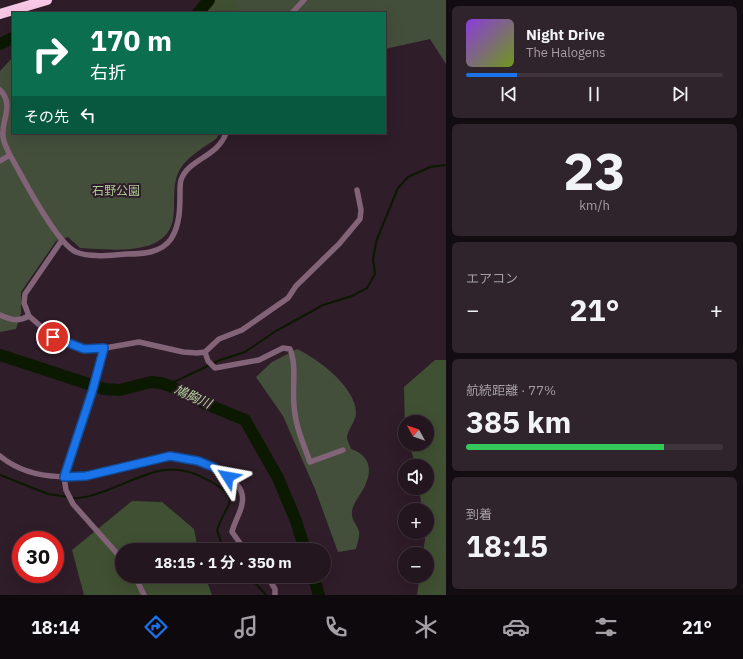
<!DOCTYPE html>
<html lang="ja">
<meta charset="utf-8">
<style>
:root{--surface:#23161f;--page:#2f232c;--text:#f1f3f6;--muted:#a39fa4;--line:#40353d;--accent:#1a73e8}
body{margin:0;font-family:"IBM Plex Sans","Noto Sans JP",sans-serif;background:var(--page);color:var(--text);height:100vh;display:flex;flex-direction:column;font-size:15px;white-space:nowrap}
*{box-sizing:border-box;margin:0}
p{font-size:13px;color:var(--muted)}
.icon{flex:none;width:22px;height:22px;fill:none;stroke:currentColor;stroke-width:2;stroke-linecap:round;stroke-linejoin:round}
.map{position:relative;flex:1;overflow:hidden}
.panel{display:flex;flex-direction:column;gap:6px;padding:6px;background:#130c11;width:297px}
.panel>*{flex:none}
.hud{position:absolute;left:12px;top:12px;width:374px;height:122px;border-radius:0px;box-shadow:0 4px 16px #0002,0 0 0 1px var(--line);background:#0b6e4f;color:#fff;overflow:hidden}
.needle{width:26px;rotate:310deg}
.buttons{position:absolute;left:398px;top:415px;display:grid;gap:8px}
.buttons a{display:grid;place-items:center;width:36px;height:36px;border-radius:50%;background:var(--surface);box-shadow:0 4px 16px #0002,0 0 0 1px var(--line);font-size:20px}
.speed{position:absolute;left:12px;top:531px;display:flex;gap:8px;font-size:20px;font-weight:700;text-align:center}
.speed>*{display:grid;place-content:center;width:52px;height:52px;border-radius:50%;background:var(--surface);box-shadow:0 4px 16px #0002,0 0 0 1px var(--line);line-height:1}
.speed .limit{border:6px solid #d22;background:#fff;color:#111}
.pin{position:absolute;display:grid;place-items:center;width:34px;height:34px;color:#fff;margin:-17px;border:2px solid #fff;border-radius:50%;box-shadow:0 1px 4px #0007}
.me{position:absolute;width:44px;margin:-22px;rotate:304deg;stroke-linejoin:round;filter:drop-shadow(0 0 3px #0008)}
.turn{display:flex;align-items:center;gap:14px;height:84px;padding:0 12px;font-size:18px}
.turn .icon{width:52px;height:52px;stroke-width:2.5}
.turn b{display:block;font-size:28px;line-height:34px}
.then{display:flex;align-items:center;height:38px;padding:0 12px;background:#0003;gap:8px;font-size:15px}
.big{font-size:30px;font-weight:700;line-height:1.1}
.panel .widget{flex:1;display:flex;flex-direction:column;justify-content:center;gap:6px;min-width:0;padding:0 14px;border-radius:6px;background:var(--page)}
.panel .dial{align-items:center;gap:0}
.dial b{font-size:52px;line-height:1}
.song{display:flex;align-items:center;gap:12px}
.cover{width:48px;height:48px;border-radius:6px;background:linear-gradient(135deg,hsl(270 70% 55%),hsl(80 70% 35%))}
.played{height:4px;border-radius:2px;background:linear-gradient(90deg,var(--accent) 20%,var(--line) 20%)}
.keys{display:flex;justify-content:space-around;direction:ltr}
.heat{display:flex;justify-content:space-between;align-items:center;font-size:22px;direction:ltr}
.charge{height:6px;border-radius:3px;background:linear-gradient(90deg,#34c759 77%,var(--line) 0)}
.trip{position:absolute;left:115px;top:543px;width:216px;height:40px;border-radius:20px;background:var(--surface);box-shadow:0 4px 16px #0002,0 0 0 1px var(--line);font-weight:700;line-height:40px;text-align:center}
.dock{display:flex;height:64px;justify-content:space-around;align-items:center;background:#0e090c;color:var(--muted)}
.dock .icon{width:28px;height:28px}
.dock .active{color:var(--accent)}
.dock b{font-size:18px;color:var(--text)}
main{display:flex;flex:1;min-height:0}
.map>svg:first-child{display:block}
.green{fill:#444f3b}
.forest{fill:#405032}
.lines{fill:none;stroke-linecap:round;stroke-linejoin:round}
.stream{stroke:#0b1900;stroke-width:2}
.river{stroke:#0b1900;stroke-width:12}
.street{stroke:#836378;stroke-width:5.5}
.highway{stroke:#f9c8e7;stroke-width:10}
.route-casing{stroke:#114b97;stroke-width:10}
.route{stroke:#1a73e8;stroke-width:7}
.labels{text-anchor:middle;stroke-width:4;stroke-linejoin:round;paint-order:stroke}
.park-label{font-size:12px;fill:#adcb94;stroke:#2f1d29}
.water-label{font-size:13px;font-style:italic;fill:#b5d49c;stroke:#2f1d29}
</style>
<main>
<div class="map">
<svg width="446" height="595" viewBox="0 0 446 595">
<rect width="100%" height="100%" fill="#2f1d29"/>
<path class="green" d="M 213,0 L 446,0 L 446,64 L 430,39 L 385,49 L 385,13 L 199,13 L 209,1 Z
M 13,57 L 13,133 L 219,133 L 217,138 C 205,147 188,156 180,169 C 171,185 176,203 173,220 C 165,258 108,249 80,248 L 68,237 L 56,241 L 21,292 L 21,313 L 16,329 L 0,332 L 0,71 Z
M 297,349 C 318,359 356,387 356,413 C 356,421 348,429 347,437 C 347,440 350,445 351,449 C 367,454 373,467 366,483 C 363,493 354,500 352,511 C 351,520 356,523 359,531 C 360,536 357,544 356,549 L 338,552 L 315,489 L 283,416 L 256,377 L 272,362 Z"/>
<path class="forest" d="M 211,0 L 236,0 L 238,13 L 204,13 Z
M 435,360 L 446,360 L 446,595 L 417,595 L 420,576 L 427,576 L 427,554 L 423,554 L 426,532 L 427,532 L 427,510 L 422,510 L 419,488 L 427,488 L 427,466 L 416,466 L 409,444 L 427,444 L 427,422 L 405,422 L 405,433 L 404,387 Z
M 132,501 L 162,502 L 194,529 L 198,550 L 122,550 L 122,576 L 205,576 L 212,595 L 84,595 L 72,550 Z"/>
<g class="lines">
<path class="stream" d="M 168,385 L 220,360 L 245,352 L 276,331 L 323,305 L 352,296 L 367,288 L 375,274 L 373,259 L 377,239 L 398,188 L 408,177 L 430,167 L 446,165
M 0,475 L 48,494 L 68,497
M 72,498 C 83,499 94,495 105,491 C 144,477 167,457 208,480 C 244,500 226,502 217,530 L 221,542 L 227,550
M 249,576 L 266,595"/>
<path class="river" d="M 198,13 L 209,0
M 0,44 L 13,38
M 0,355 L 104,389 L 120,390 L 151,382 L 161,383 L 170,386 L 204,403 L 245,420 L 278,478 L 296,521 L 305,550
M 313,576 L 319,595"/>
<path class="street" d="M 292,13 L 304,0
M 0,90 C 13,103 4,116 3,131 C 2,140 6,147 10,155 C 22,176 56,243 76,252 C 92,258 110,255 127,254 C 143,254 161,253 171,239 C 180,225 180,208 180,192 C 180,188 180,183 181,180 C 188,159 218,157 226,133
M 0,161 L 10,155
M 62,240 L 25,294 L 24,303 L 29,316 L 53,337 L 74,346 L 94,350 L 139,342 L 183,352 L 197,353 L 205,352 L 219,339 L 242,330 L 288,298 L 296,286 L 339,244 L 360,219 L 361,210 L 357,190
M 0,315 C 11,320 18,322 29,316
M 104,348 L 92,392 L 64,477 L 66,490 L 73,504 L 122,559
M 205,352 L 208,361 L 215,368 L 259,360 L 283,348 L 290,349 C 297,366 292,387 294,405 C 295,425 303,443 310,462 L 343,450
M 0,456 C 34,484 84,479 123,468 C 138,463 154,456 170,456 C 189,456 208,464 224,474 C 231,479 240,485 242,494 C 245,507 235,519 232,532 L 245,550
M 135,576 L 144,595
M 267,576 L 275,589 L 275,595"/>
<path class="highway" d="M 0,14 L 47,0"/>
</g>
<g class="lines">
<g class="route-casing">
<path id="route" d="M 53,337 L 84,349 L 104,348 L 92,392 L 64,477 L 86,476 L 170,456 L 198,461 L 213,467 L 228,477"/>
</g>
<use href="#route" class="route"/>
</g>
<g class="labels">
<g class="park-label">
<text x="116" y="195">石野公園</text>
</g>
<g class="water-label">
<text transform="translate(193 396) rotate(24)" y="5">鳩胸川</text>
</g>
</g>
</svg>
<div class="buttons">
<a><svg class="needle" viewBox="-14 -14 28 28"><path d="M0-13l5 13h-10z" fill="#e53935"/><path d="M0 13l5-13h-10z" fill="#a39fa4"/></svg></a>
<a><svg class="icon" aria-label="sound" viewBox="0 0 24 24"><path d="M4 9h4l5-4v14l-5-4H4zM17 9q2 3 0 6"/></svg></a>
<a>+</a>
<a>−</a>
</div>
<div class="speed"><div class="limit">30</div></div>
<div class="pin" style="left:53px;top:337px;background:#d93025"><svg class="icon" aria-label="arrive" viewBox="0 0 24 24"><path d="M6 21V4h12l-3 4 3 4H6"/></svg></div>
<svg class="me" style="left:228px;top:477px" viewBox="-20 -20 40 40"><path d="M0-17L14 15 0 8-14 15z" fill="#1a73e8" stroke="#fff" stroke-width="4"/></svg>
<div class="trip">18:15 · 1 分 · 350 m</div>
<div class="hud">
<div class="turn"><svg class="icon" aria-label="right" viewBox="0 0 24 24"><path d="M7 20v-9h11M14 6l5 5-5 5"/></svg><div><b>170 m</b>右折</div></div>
<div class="then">その先<svg class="icon" aria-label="left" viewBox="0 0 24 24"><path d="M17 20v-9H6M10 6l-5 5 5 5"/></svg></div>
</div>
</div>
<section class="panel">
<div class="widget">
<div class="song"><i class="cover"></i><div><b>Night Drive</b><p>The Halogens</p></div></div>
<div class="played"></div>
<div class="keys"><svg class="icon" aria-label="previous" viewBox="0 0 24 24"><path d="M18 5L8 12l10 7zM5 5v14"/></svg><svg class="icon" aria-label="pause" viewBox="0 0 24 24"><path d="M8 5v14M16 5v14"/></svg><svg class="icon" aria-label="next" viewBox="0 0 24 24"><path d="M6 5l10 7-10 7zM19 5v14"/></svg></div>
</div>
<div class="widget dial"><b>23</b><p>km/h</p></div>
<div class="widget"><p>エアコン</p>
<div class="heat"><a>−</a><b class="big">21°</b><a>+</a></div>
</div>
<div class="widget"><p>航続距離 · 77%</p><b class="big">385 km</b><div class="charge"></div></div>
<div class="widget"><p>到着</p><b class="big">18:15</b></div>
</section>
</main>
<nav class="dock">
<b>18:14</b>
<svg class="icon active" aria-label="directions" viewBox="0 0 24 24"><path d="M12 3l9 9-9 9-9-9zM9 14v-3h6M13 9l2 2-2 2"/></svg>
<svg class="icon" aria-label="music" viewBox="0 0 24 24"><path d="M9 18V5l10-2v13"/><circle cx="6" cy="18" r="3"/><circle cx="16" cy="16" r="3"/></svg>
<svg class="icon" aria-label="phone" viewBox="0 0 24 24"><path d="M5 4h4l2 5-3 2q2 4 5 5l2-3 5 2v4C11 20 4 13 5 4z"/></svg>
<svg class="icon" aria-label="climate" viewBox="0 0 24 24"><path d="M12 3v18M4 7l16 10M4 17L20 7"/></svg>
<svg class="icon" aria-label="car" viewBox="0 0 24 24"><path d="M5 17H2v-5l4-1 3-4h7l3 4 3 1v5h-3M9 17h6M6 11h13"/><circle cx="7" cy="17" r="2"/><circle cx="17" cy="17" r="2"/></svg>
<svg class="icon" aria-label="filters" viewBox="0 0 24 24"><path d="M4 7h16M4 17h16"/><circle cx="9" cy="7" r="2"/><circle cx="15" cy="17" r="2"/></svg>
<b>21°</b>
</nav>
